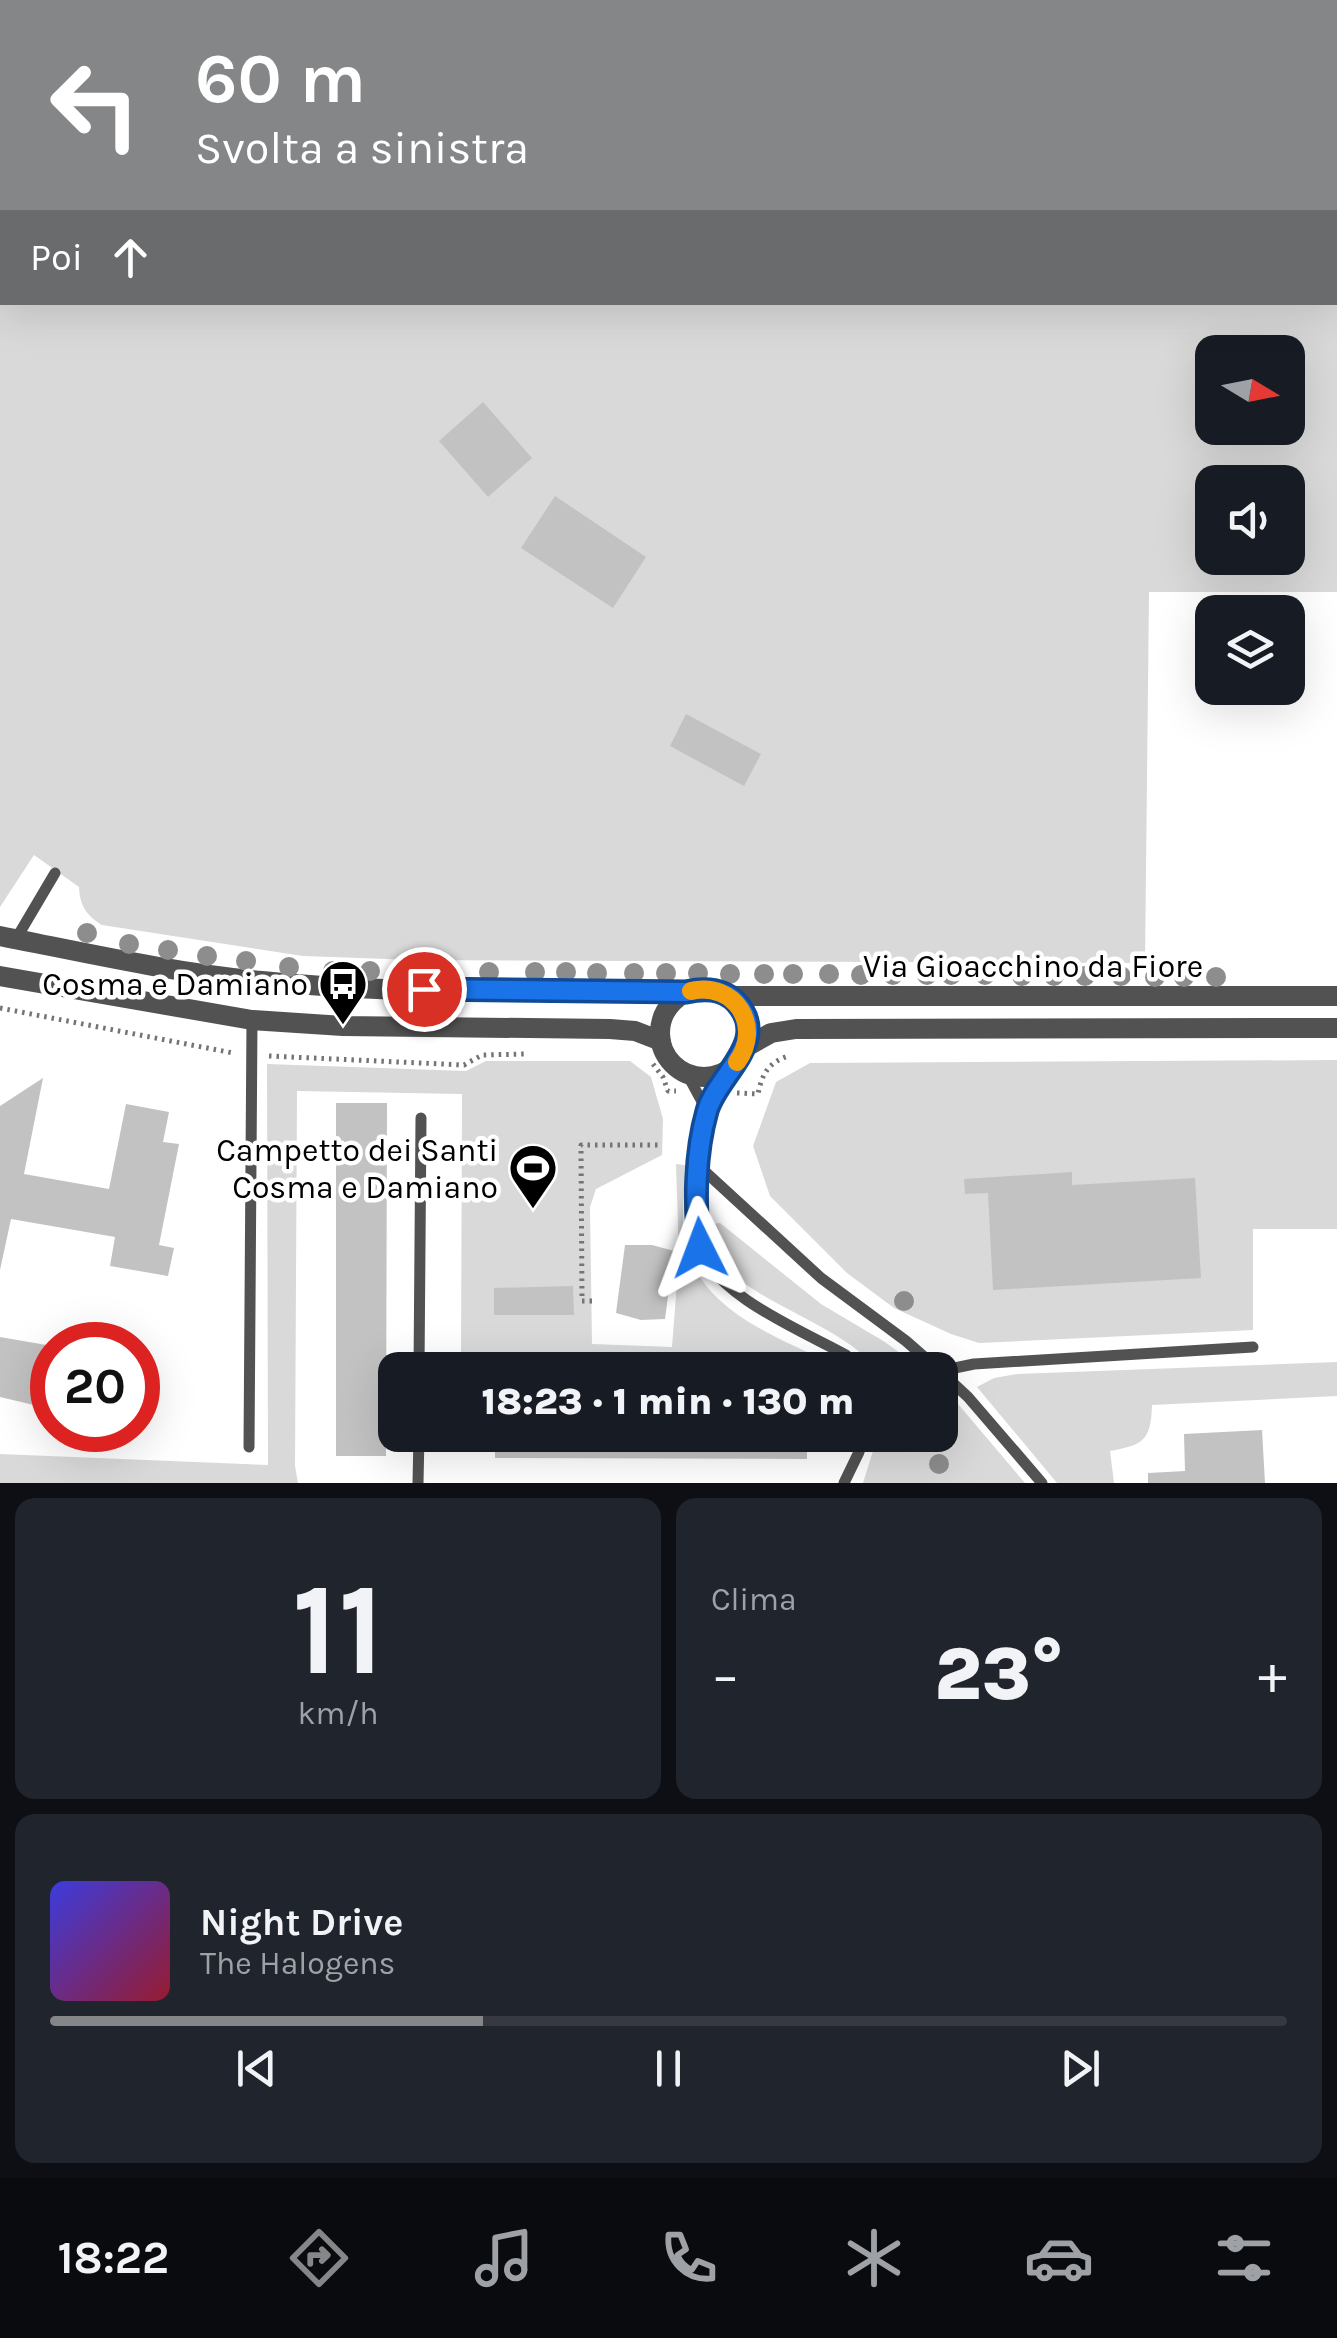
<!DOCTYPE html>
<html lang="it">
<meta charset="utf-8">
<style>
:root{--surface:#171b24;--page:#20242c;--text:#f1f3f6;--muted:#9ea1a6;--line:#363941;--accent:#858687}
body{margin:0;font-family:Karla,sans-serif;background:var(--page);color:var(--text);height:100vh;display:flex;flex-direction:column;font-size:38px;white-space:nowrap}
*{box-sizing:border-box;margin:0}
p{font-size:32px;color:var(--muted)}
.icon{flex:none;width:55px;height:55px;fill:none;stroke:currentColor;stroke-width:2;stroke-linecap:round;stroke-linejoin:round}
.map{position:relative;height:1483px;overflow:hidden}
.sheet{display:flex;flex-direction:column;gap:15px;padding:15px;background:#0d0f14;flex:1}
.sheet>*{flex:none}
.banner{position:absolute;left:0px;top:0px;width:1338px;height:305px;box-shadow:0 10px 40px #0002;background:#858687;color:#fff;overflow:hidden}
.needle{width:65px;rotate:100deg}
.fabs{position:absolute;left:1195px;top:335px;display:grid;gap:20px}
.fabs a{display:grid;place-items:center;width:110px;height:110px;border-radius:20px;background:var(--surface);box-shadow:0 10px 40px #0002;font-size:50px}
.speed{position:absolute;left:30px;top:1322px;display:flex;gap:20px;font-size:50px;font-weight:700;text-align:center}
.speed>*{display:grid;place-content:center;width:130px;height:130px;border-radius:50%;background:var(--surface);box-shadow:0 10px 40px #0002;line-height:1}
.speed .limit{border:15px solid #d22;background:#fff;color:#111}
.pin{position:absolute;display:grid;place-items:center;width:85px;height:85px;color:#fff;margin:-42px;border:5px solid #fff;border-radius:50%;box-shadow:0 2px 10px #0007}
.me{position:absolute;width:110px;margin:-55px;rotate:357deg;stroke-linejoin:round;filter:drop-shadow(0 0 8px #0008)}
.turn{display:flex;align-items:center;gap:35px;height:210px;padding:0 30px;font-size:45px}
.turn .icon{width:130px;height:130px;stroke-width:2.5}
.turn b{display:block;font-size:70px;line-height:85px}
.then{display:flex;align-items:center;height:95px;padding:0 30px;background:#0003;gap:20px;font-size:38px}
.big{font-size:75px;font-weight:800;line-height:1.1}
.sheet .tile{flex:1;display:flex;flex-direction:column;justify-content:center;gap:15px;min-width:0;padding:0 35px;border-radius:20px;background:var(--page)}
.sheet .dial{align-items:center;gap:0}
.dial b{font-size:130px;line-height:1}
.song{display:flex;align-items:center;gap:30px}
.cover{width:120px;height:120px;border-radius:15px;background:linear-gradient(135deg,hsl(240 70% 55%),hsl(350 70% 35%))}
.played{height:10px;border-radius:5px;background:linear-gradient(90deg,var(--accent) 35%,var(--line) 35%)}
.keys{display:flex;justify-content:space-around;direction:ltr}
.heat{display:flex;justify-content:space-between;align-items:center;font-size:55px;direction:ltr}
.sheet .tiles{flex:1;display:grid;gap:15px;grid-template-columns:1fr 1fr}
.tile:last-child{grid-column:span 2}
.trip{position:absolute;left:378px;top:1352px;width:580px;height:100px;border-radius:20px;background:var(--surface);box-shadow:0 10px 40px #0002;font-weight:800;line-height:100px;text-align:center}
.tabs{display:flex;height:160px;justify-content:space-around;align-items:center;background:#090b0e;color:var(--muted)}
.tabs .icon{width:70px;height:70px}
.tabs .selected{color:var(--accent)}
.tabs b{font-size:45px;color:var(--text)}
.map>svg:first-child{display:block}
.green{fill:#d9d9d9;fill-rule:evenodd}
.building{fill:#c2c2c2}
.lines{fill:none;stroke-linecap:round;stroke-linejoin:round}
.path{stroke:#747474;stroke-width:5;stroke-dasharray:2.5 5;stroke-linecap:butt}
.service{stroke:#525252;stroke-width:11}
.tertiary{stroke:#525252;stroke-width:20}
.tree{fill:#8d8d8d}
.route-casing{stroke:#114b97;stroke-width:25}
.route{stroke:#1a73e8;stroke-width:18}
.slow{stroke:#f59e0b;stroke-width:18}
.labels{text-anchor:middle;stroke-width:9;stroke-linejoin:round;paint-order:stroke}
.street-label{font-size:32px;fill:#000;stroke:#fff}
.poi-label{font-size:32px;fill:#000;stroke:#fff;text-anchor:end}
</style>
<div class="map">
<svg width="1337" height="1483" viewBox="0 0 1337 1483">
<rect width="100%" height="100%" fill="#fff"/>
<path class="green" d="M 0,0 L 1337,0 L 1337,592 L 1149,592 L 1145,963 L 415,960 L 303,956 L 102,925 C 86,915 80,906 79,887 L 34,855 L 0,907 ZM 2,2 L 1335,2 L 1335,302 L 2,302 ZM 1212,352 L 1288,352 L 1288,428 L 1212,428 ZM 1212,482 L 1288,482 L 1288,558 L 1212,558 Z
M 1337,1060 L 1337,1229 L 1253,1229 L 1253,1330 L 979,1343 L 951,1334 L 894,1308 L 847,1273 L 770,1196 L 753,1146 L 776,1082 L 810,1063 Z
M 486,1061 L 630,1061 L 651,1077 L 663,1119 L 662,1155 L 596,1189 L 590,1207 L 592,1344 L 672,1347 L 679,1257 L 676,1164 L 685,1165 C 685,1187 681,1212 684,1234 C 694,1311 781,1338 841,1368 L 461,1362 L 462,1094 L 297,1091 L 295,1466 L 298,1483 L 0,1483 L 0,1454 L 268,1465 L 267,1064 L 466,1071 Z
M 720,1223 L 821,1304 L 885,1342 L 923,1370 L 875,1370 C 847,1319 697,1292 710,1224 Z
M 1337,1362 L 1337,1396 L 1152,1405 C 1151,1441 1143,1445 1110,1451 L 1114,1483 L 1057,1483 L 977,1387 L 994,1378 L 1017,1374 Z
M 940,1385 L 947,1391 L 1025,1483 L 863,1483 L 878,1435 L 940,1435 Z"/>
<path class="building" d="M 483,402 L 532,458 L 488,497 L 439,441 Z
M 555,496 L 646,557 L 613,608 L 521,548 Z
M 686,714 L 761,754 L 744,786 L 670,746 Z
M 43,1078 L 24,1174 L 109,1189 L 126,1104 L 169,1112 L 163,1142 L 179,1144 L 159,1245 L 174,1248 L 168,1276 L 110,1266 L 115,1237 L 11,1219 L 0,1270 L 0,1106 Z
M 336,1103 L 387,1103 L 386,1456 L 336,1456 Z
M 1072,1172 L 1072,1185 L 1195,1178 L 1201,1278 L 993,1290 L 988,1193 L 965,1194 L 964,1179 Z
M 625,1245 L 652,1245 L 674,1251 L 665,1319 L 641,1320 L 616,1313 Z
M 573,1286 L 574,1315 L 494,1315 L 494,1288 Z
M 0,1337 L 52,1346 L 52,1393 L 41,1391 L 38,1406 L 0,1397 Z
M 1262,1430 L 1265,1483 L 1148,1483 L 1148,1473 L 1185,1471 L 1184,1434 Z
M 495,1435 L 807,1435 L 807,1459 L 495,1458 Z"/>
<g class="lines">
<path class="path" d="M 0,1008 L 233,1053
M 269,1056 L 464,1065 L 482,1055 L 525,1054
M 653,1064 L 663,1077 L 668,1091 L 676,1091
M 737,1093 L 758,1094 C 762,1074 768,1063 788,1056
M 592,1301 L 582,1301 L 581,1145 L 662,1145"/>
<path class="service" d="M 16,939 L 55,873
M 729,1070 C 707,1105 701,1138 699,1179 C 697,1201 693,1226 700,1248 C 716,1296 803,1331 846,1355 L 855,1370
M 687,1074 L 707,1111
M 699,1166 L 821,1278 L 906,1341 L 939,1370
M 419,1370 L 421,1118
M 940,1371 L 974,1364 L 1253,1347
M 940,1371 L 968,1397 L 1042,1483
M 249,1447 L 252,1020
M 418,1483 L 419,1435
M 844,1483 L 859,1452 L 863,1435"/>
<path class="tertiary" d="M 0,936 C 87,953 174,973 262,981 C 402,995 545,991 686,992
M 0,976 L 252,1020 L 343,1026 L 610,1029 L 635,1031 L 661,1041
M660 1033a44 44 0 1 1 88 0a44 44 0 1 1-88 0Z
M 729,996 L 1337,996
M 746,1047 L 771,1033 L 796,1029 L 1337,1028"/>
</g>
<g class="tree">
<circle cx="87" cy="933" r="10"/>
<circle cx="129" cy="944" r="10"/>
<circle cx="168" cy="950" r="10"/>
<circle cx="207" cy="956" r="10"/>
<circle cx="246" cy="961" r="10"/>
<circle cx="289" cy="967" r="10"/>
<circle cx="333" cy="971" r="10"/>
<circle cx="370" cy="971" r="10"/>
<circle cx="408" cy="971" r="10"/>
<circle cx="448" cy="972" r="10"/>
<circle cx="489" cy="972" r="10"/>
<circle cx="535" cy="972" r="10"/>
<circle cx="566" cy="972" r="10"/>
<circle cx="597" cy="973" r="10"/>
<circle cx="634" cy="973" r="10"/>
<circle cx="666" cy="973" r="10"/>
<circle cx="698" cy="973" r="10"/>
<circle cx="730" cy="974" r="10"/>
<circle cx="764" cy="974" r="10"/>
<circle cx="793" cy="974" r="10"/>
<circle cx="829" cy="974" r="10"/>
<circle cx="861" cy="975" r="10"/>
<circle cx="893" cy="975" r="10"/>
<circle cx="927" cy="975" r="10"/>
<circle cx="951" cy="975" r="10"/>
<circle cx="985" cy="975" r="10"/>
<circle cx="1022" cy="976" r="10"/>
<circle cx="1054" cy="976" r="10"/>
<circle cx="1085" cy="976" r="10"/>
<circle cx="1121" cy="976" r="10"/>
<circle cx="1155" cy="977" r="10"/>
<circle cx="1184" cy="977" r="10"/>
<circle cx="1216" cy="977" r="10"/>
<circle cx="904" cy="1301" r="10"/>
<circle cx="939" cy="1464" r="10"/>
</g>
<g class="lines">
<g class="route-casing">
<path id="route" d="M 424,989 L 686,992 C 704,988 722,988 736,1002 C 772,1041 717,1075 707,1111 C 695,1153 694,1206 700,1248"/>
</g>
<use href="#route" class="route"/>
<path class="slow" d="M 691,991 C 735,981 763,1026 737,1062"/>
</g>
<defs>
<g id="bus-pin" transform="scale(2.5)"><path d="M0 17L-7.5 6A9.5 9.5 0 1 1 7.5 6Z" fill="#000" stroke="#fff"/><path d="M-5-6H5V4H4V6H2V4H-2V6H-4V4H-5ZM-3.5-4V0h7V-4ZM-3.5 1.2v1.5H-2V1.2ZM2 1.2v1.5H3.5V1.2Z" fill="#fff"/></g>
<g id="stadium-pin" transform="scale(2.5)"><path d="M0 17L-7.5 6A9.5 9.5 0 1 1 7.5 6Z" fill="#000" stroke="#fff"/><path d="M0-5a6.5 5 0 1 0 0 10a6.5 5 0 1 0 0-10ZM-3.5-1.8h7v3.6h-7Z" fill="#fff"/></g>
</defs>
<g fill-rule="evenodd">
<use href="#bus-pin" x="343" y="984"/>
<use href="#stadium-pin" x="533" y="1168"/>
</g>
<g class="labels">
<g class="street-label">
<text x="1033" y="977">Via Gioacchino da Fiore</text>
</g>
<g class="poi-label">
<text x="308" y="995">Cosma e Damiano</text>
<text x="498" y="1161">Campetto dei Santi<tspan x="498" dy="37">Cosma e Damiano</tspan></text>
</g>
</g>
</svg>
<div class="fabs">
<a><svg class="needle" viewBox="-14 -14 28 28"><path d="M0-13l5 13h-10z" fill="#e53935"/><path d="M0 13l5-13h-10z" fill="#9ea1a6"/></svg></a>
<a><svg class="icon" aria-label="sound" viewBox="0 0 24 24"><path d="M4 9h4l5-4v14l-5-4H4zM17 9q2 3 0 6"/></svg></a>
<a><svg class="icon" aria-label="layers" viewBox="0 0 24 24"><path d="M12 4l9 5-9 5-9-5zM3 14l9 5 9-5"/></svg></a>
</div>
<div class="speed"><div class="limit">20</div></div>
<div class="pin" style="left:424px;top:989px;background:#d93025"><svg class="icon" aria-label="arrive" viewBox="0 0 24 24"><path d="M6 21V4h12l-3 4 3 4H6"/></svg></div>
<svg class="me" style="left:700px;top:1248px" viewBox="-20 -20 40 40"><path d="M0-17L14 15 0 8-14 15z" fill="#1a73e8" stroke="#fff" stroke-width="4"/></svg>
<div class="trip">18:23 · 1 min · 130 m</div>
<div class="banner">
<div class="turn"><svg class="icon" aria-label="left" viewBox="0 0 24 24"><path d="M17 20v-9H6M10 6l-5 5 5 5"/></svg><div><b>60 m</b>Svolta a sinistra</div></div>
<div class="then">Poi<svg class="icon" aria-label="ahead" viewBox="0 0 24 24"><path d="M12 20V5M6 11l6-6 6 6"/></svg></div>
</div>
</div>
<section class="sheet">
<div class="tiles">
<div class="tile dial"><b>11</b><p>km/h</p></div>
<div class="tile"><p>Clima</p>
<div class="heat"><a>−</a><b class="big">23°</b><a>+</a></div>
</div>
<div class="tile">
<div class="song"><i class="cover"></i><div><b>Night Drive</b><p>The Halogens</p></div></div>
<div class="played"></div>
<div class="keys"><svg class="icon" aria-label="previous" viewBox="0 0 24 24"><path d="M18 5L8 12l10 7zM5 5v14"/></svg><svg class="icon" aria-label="pause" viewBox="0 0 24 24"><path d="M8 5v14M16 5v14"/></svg><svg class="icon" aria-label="next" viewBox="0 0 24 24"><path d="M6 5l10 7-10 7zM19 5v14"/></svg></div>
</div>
</div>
</section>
<nav class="tabs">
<b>18:22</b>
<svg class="icon selected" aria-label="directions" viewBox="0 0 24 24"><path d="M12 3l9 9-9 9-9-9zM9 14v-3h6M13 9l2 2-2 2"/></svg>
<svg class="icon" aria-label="music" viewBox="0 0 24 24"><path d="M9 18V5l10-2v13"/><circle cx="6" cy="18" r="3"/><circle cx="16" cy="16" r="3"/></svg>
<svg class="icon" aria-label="phone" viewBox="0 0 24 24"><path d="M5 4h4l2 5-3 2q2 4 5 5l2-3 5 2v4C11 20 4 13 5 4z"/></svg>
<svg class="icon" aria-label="climate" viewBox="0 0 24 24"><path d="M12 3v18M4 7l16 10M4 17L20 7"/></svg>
<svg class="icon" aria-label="car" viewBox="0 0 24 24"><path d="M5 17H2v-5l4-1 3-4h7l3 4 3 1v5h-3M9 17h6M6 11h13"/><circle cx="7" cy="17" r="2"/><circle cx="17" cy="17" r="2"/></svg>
<svg class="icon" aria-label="filters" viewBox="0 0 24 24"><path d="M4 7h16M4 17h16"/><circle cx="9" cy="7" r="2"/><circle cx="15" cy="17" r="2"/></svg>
</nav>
